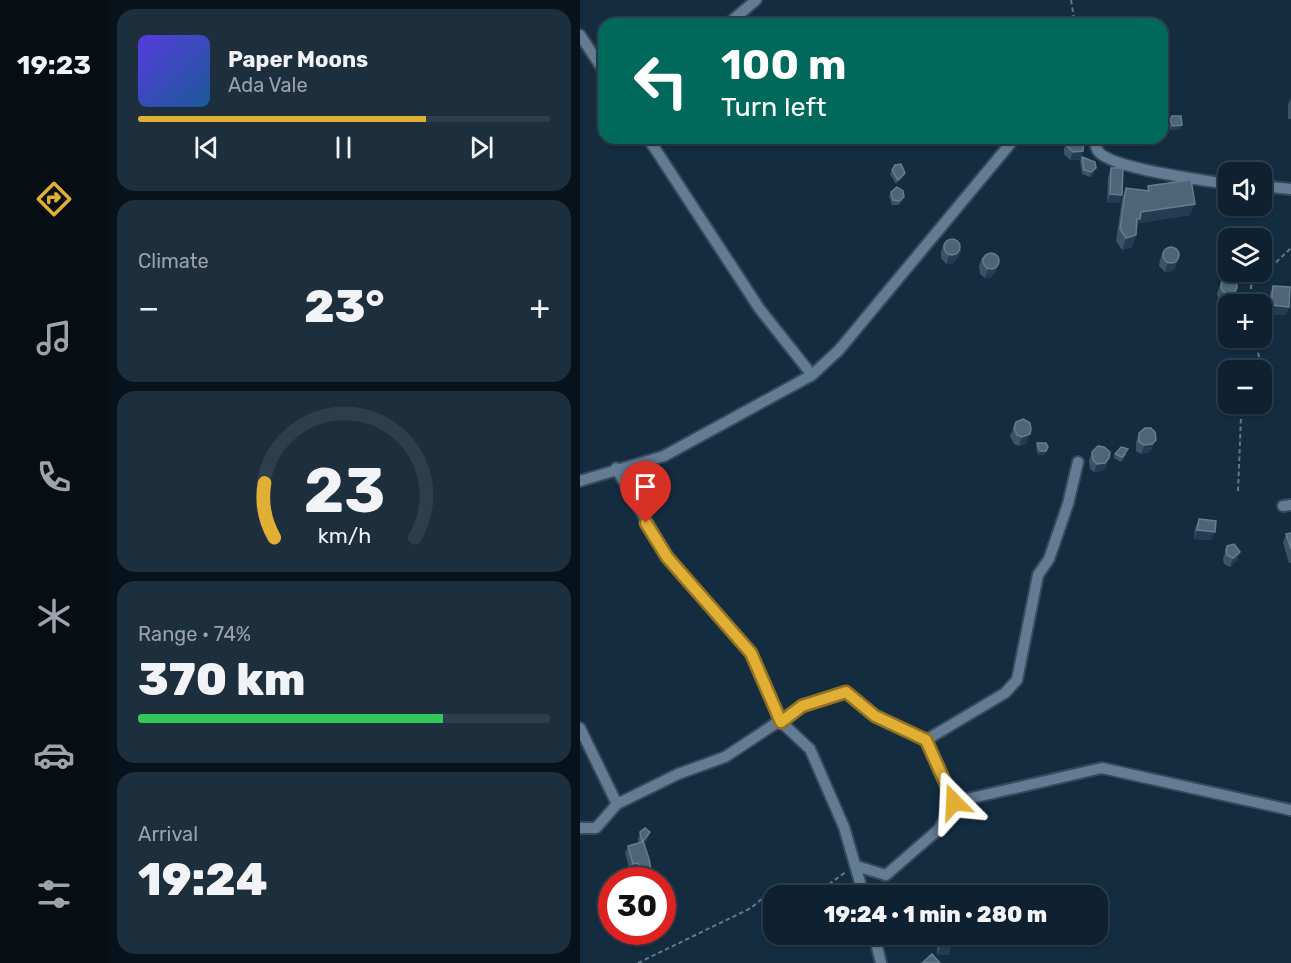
<!DOCTYPE html>
<meta charset="utf-8">
<style>
:root{--surface:#0f2130;--page:#1d2e3c;--text:#f1f3f6;--muted:#9ba3ab;--line:#2f3e4c;--accent:#e1af34}
body{margin:0;font-family:Rubik,sans-serif;background:var(--page);color:var(--text);height:100vh;display:flex;flex-direction:column;font-size:22px;white-space:nowrap}
*{box-sizing:border-box;margin:0}
p{font-size:20px;color:var(--muted)}
.icon{flex:none;width:33px;height:33px;fill:none;stroke:currentColor;stroke-width:2;stroke-linecap:round;stroke-linejoin:round}
.map{position:relative;flex:1;overflow:hidden}
.side{display:flex;flex-direction:column;gap:9px;padding:9px;background:#08121a;width:472px}
.side>*{flex:none}
.hud{position:absolute;left:18px;top:18px;width:570px;height:126px;border-radius:18px;box-shadow:0 2px 4px #0004,0 0 0 2px var(--line);background:#00695c;color:#fff;overflow:hidden}
.buttons{position:absolute;left:638px;top:162px;display:grid;gap:12px}
.buttons a{display:grid;place-items:center;width:54px;height:54px;border-radius:12px;background:var(--surface);box-shadow:0 2px 4px #0004,0 0 0 2px var(--line);font-size:30px}
.speed{position:absolute;left:18px;top:867px;display:flex;gap:12px;font-size:30px;font-weight:700;text-align:center}
.speed>*{display:grid;place-content:center;width:78px;height:78px;border-radius:50%;background:var(--surface);box-shadow:0 2px 4px #0004,0 0 0 2px var(--line);line-height:1}
.speed .limit{border:9px solid #d22;background:#fff;color:#111}
.pin{position:absolute;display:grid;place-items:center;width:51px;height:51px;color:#fff;margin:-62px -26px;border-radius:50% 50% 50% 0;rotate:-45deg;box-shadow:0 0 6px #0007}
.pin .icon{rotate:45deg}
.me{position:absolute;width:66px;margin:-33px;rotate:339deg;stroke-linejoin:round;filter:drop-shadow(0 0 4px #0008)}
.turn{display:flex;align-items:center;gap:21px;height:126px;padding:0 24px;font-size:27px}
.turn .icon{width:78px;height:78px;stroke-width:2.5}
.turn b{display:block;font-size:42px;line-height:51px}
.big{font-size:45px;font-weight:800;line-height:1.1}
.side .tile{flex:1;display:flex;flex-direction:column;justify-content:center;gap:9px;min-width:0;padding:0 21px;border-radius:18px;background:var(--page)}
.side .dial{align-items:center;gap:0}
.dial svg{height:156px;overflow:visible;fill:none;stroke:var(--line);stroke-width:7;stroke-linecap:round;text-anchor:middle}
.dial text{fill:var(--text);stroke:none}
.song{display:flex;align-items:center;gap:18px}
.cover{width:72px;height:72px;border-radius:9px;background:linear-gradient(135deg,hsl(250 70% 55%),hsl(210 70% 35%))}
.played{height:6px;border-radius:3px;background:linear-gradient(90deg,var(--accent) 70%,var(--line) 70%)}
.keys{display:flex;justify-content:space-around;direction:ltr}
.heat{display:flex;justify-content:space-between;align-items:center;font-size:33px;direction:ltr}
.charge{height:9px;border-radius:4px;background:linear-gradient(90deg,#34c759 74%,var(--line) 0)}
.trip{position:absolute;left:183px;top:885px;width:345px;height:60px;border-radius:18px;background:var(--surface);box-shadow:0 2px 4px #0004,0 0 0 2px var(--line);font-weight:800;line-height:60px;text-align:center}
main{display:flex;flex:1;min-height:0}
.tabs{display:flex;flex-direction:column;width:108px;justify-content:space-around;align-items:center;background:#060d13;color:var(--muted)}
.tabs .icon{width:42px;height:42px}
.tabs .selected{color:var(--accent)}
.tabs b{font-size:27px;color:var(--text)}
.map>svg:first-child{display:block}
.lines{fill:none;stroke-linecap:round;stroke-linejoin:round}
.street-casing{stroke:#39495a;stroke-width:14}
.path{stroke:#657787;stroke-width:2;stroke-dasharray:4.5 3;stroke-linecap:butt}
.street{stroke:#627c94;stroke-width:10}
.wall{fill:#3b5367}
.shaded-wall{fill:#243c51}
.building{fill:#4e6578;stroke:#677c8d;stroke-width:1.5}
.route-casing{stroke:#927222;stroke-width:15}
.route{stroke:#e1af34;stroke-width:10}
</style>
<main>
<nav class="tabs">
<b>19:23</b>
<svg class="icon selected" aria-label="directions" viewBox="0 0 24 24"><path d="M12 3l9 9-9 9-9-9zM9 14v-3h6M13 9l2 2-2 2"/></svg>
<svg class="icon" aria-label="music" viewBox="0 0 24 24"><path d="M9 18V5l10-2v13"/><circle cx="6" cy="18" r="3"/><circle cx="16" cy="16" r="3"/></svg>
<svg class="icon" aria-label="phone" viewBox="0 0 24 24"><path d="M5 4h4l2 5-3 2q2 4 5 5l2-3 5 2v4C11 20 4 13 5 4z"/></svg>
<svg class="icon" aria-label="climate" viewBox="0 0 24 24"><path d="M12 3v18M4 7l16 10M4 17L20 7"/></svg>
<svg class="icon" aria-label="car" viewBox="0 0 24 24"><path d="M5 17H2v-5l4-1 3-4h7l3 4 3 1v5h-3M9 17h6M6 11h13"/><circle cx="7" cy="17" r="2"/><circle cx="17" cy="17" r="2"/></svg>
<svg class="icon" aria-label="filters" viewBox="0 0 24 24"><path d="M4 7h16M4 17h16"/><circle cx="9" cy="7" r="2"/><circle cx="15" cy="17" r="2"/></svg>
</nav>
<section class="side">
<div class="tile">
<div class="song"><i class="cover"></i><div><b>Paper Moons</b><p>Ada Vale</p></div></div>
<div class="played"></div>
<div class="keys"><svg class="icon" aria-label="previous" viewBox="0 0 24 24"><path d="M18 5L8 12l10 7zM5 5v14"/></svg><svg class="icon" aria-label="pause" viewBox="0 0 24 24"><path d="M8 5v14M16 5v14"/></svg><svg class="icon" aria-label="next" viewBox="0 0 24 24"><path d="M6 5l10 7-10 7zM19 5v14"/></svg></div>
</div>
<div class="tile"><p>Climate</p>
<div class="heat"><a>−</a><b class="big">23°</b><a>+</a></div>
</div>
<div class="tile dial"><svg viewBox="0 0 100 80">
<path d="M14 69A42 42 0 1 1 86 69"/>
<path d="M14 69A42 42 0 0 1 9 41" stroke="#e1af34"/>
<text x="50" y="56" font-size="32" font-weight="700">23</text>
<text x="50" y="72" font-size="11">km/h</text>
</svg></div>
<div class="tile"><p>Range · 74%</p><b class="big">370 km</b><div class="charge"></div></div>
<div class="tile"><p>Arrival</p><b class="big">19:24</b></div>
</section>
<div class="map">
<svg width="711" height="963" viewBox="0 0 711 963">
<rect width="100%" height="100%" fill="#142c40"/>
<g class="lines">
<g class="street-casing">
<path id="street" d="M 148,24 L 176,0
M 0,35 L 24,71
M 68,138 L 179,308 L 232,375
M 513,138 C 515,142 516,148 518,151 C 531,169 624,180 648,184
M 681,186 L 711,189
M 36,468 L 87,557 L 171,653 L 201,722 L 230,749 L 264,827 L 284,896
M 0,481 L 84,456 L 232,375 L 259,350 L 435,138
M 703,506 L 711,505
M 0,728 L 37,804
M 346,740 L 425,693 L 437,680 L 458,575 L 469,559 L 488,504 L 498,462
M 374,802 L 522,768 L 711,810
M 0,828 L 16,828 L 37,804 L 98,774 L 145,757 L 222,706 L 266,692 L 295,716 L 346,740 L 374,802 L 359,829 L 306,875 L 276,866
M 294,934 L 301,963"/>
</g>
<path class="path" d="M 491,0 L 495,24
M 671,304 L 671,286 L 711,248
M 675,338 L 679,357 L 677,370
M 658,491 L 661,417 L 666,404
M 58,963 L 171,908 L 190,892 L 221,885 L 249,884 L 266,872"/>
<use href="#street" class="street"/>
</g>
<path class="wall" d="M 711,99 L 711,119 L 708,119 L 708,104 Z
M 592,116 L 600,129 L 591,130 L 588,125 Z
M 488,140 L 500,160 L 490,160 L 484,154 L 484,148 Z
M 502,157 L 514,173 L 510,177 L 502,174 L 500,161 Z
M 531,168 L 542,195 L 539,203 L 527,203 L 528,177 Z
M 312,170 L 325,173 L 323,177 L 316,184 L 310,174 Z
M 568,186 L 610,215 L 559,223 L 556,229 L 556,235 L 552,247 L 542,250 L 536,241 L 542,199 L 546,188 L 567,191 Z
M 311,192 L 324,197 L 322,201 L 318,205 L 312,205 L 309,196 Z
M 364,243 L 381,250 L 378,258 L 372,264 L 366,264 L 361,258 L 361,252 Z
M 583,251 L 596,266 L 593,271 L 585,272 L 579,266 L 580,260 Z
M 402,257 L 416,272 L 410,278 L 405,278 L 400,274 L 399,266 Z
M 642,280 L 658,287 L 653,300 L 646,304 L 640,302 L 637,294 Z
M 693,286 L 709,307 L 705,315 L 688,314 L 690,294 Z
M 436,422 L 447,443 L 439,446 L 434,444 L 430,436 Z
M 559,433 L 572,448 L 569,452 L 561,454 L 556,451 L 556,442 Z
M 457,443 L 468,447 L 464,455 L 458,455 L 456,447 Z
M 512,452 L 526,467 L 522,471 L 514,472 L 510,469 L 509,460 Z
M 535,454 L 547,454 L 541,462 L 534,458 Z
M 619,519 L 631,540 L 614,539 L 615,528 Z
M 711,533 L 711,563 L 709,563 L 703,543 L 706,534 Z
M 647,546 L 660,552 L 657,560 L 650,567 L 644,564 L 643,559 Z
M 60,832 L 68,839 L 64,844 L 68,877 L 59,880 L 55,870 L 50,871 L 45,853 L 48,846 L 58,843 L 58,839 Z
M 374,938 L 368,955 L 357,955 L 357,948 L 360,940 Z"/>
<path class="shaded-wall" d="M 602,125 L 600,129 L 591,130 L 593,126 Z
M 503,151 L 500,160 L 490,160 L 493,152 Z
M 516,168 L 514,173 L 510,177 L 511,172 Z
M 325,173 L 323,177 L 316,184 L 318,180 Z
M 530,194 L 542,195 L 539,203 L 527,203 Z
M 615,204 L 610,215 L 559,223 L 556,230 L 557,219 L 561,212 Z
M 556,235 L 552,247 L 542,250 L 546,238 Z
M 381,250 L 378,258 L 372,264 L 366,264 L 369,255 Z
M 599,258 L 596,266 L 593,271 L 585,272 L 588,263 Z
M 419,264 L 416,272 L 410,278 L 405,278 L 408,269 Z
M 656,291 L 653,300 L 646,304 L 649,295 Z
M 691,305 L 709,307 L 705,315 L 688,314 Z
M 450,434 L 447,443 L 439,446 L 442,437 Z
M 576,440 L 572,448 L 569,452 L 561,454 L 564,445 Z
M 468,447 L 464,455 L 458,455 L 460,451 Z
M 529,458 L 526,467 L 522,471 L 514,472 L 517,464 Z
M 617,530 L 635,532 L 631,540 L 614,539 Z
M 660,552 L 657,560 L 650,567 L 653,558 Z
M 70,832 L 68,839 L 60,849 L 63,841 Z
M 58,863 L 55,870 L 50,871 L 53,864 Z
M 71,870 L 66,880 L 59,880 L 62,873 Z
M 361,946 L 371,946 L 368,955 L 357,955 Z"/>
<path class="building" d="M 592,116 L 601,116 L 602,125 L 593,126 L 590,120 Z
M 489,138 L 502,138 L 504,141 L 503,151 L 493,152 L 487,146 L 488,140 Z
M 502,157 L 515,162 L 516,168 L 511,172 L 504,170 Z
M 321,164 L 325,173 L 318,180 L 312,170 L 315,165 Z
M 531,168 L 543,168 L 542,195 L 530,194 Z
M 611,180 L 615,204 L 561,212 L 560,219 L 557,219 L 556,235 L 546,238 L 540,229 L 546,188 L 569,191 L 568,186 Z
M 317,187 L 323,191 L 324,197 L 319,201 L 313,200 L 311,192 Z
M364 247a8 8 0 1 1 16 0a8 8 0 1 1-16 0Z
M583 255a8 8 0 1 1 16 0a8 8 0 1 1-16 0Z
M403 261a8 8 0 1 1 16 0a8 8 0 1 1-16 0Z
M641 286a8 8 0 1 1 16 0a8 8 0 1 1-16 0Z
M 693,286 L 710,287 L 709,307 L 691,305 Z
M 443,419 L 450,423 L 451,429 L 450,434 L 442,437 L 437,435 L 434,428 L 436,422 Z
M 565,428 L 571,428 L 575,432 L 576,440 L 572,444 L 564,445 L 559,442 L 559,433 Z
M 457,443 L 466,443 L 468,447 L 466,451 L 460,451 Z
M 518,446 L 524,447 L 530,452 L 529,458 L 525,463 L 517,464 L 513,460 L 512,452 Z
M 541,447 L 548,449 L 542,457 L 535,454 Z
M 619,519 L 636,521 L 635,532 L 617,530 Z
M 711,533 L 711,549 L 706,534 Z
M 654,544 L 660,552 L 653,558 L 647,555 L 646,551 L 647,546 Z
M 65,828 L 70,832 L 63,841 L 69,859 L 71,870 L 69,874 L 62,873 L 58,863 L 53,864 L 48,846 L 62,842 L 60,832 Z
M 363,934 L 371,934 L 374,938 L 371,946 L 361,946 L 360,940 Z
M 352,954 L 360,963 L 342,963 Z"/>
<g class="lines">
<g class="route-casing">
<path id="route" d="M 66,523 L 87,557 L 171,653 L 201,722 L 222,706 L 266,692 L 295,716 L 346,740 L 374,802"/>
</g>
<use href="#route" class="route"/>
</g>
</svg>
<div class="buttons">
<a><svg class="icon" aria-label="sound" viewBox="0 0 24 24"><path d="M4 9h4l5-4v14l-5-4H4zM17 9q2 3 0 6"/></svg></a>
<a><svg class="icon" aria-label="layers" viewBox="0 0 24 24"><path d="M12 4l9 5-9 5-9-5zM3 14l9 5 9-5"/></svg></a>
<a>+</a>
<a>−</a>
</div>
<div class="speed"><div class="limit">30</div></div>
<div class="pin" style="left:66px;top:523px;background:#d93025"><svg class="icon" aria-label="arrive" viewBox="0 0 24 24"><path d="M6 21V4h12l-3 4 3 4H6"/></svg></div>
<svg class="me" style="left:374px;top:802px" viewBox="-20 -20 40 40"><path d="M0-17L14 15 0 8-14 15z" fill="#e1af34" stroke="#fff" stroke-width="4"/></svg>
<div class="trip">19:24 · 1 min · 280 m</div>
<div class="hud">
<div class="turn"><svg class="icon" aria-label="left" viewBox="0 0 24 24"><path d="M17 20v-9H6M10 6l-5 5 5 5"/></svg><div><b>100 m</b>Turn left</div></div>
</div>
</div>
</main>
